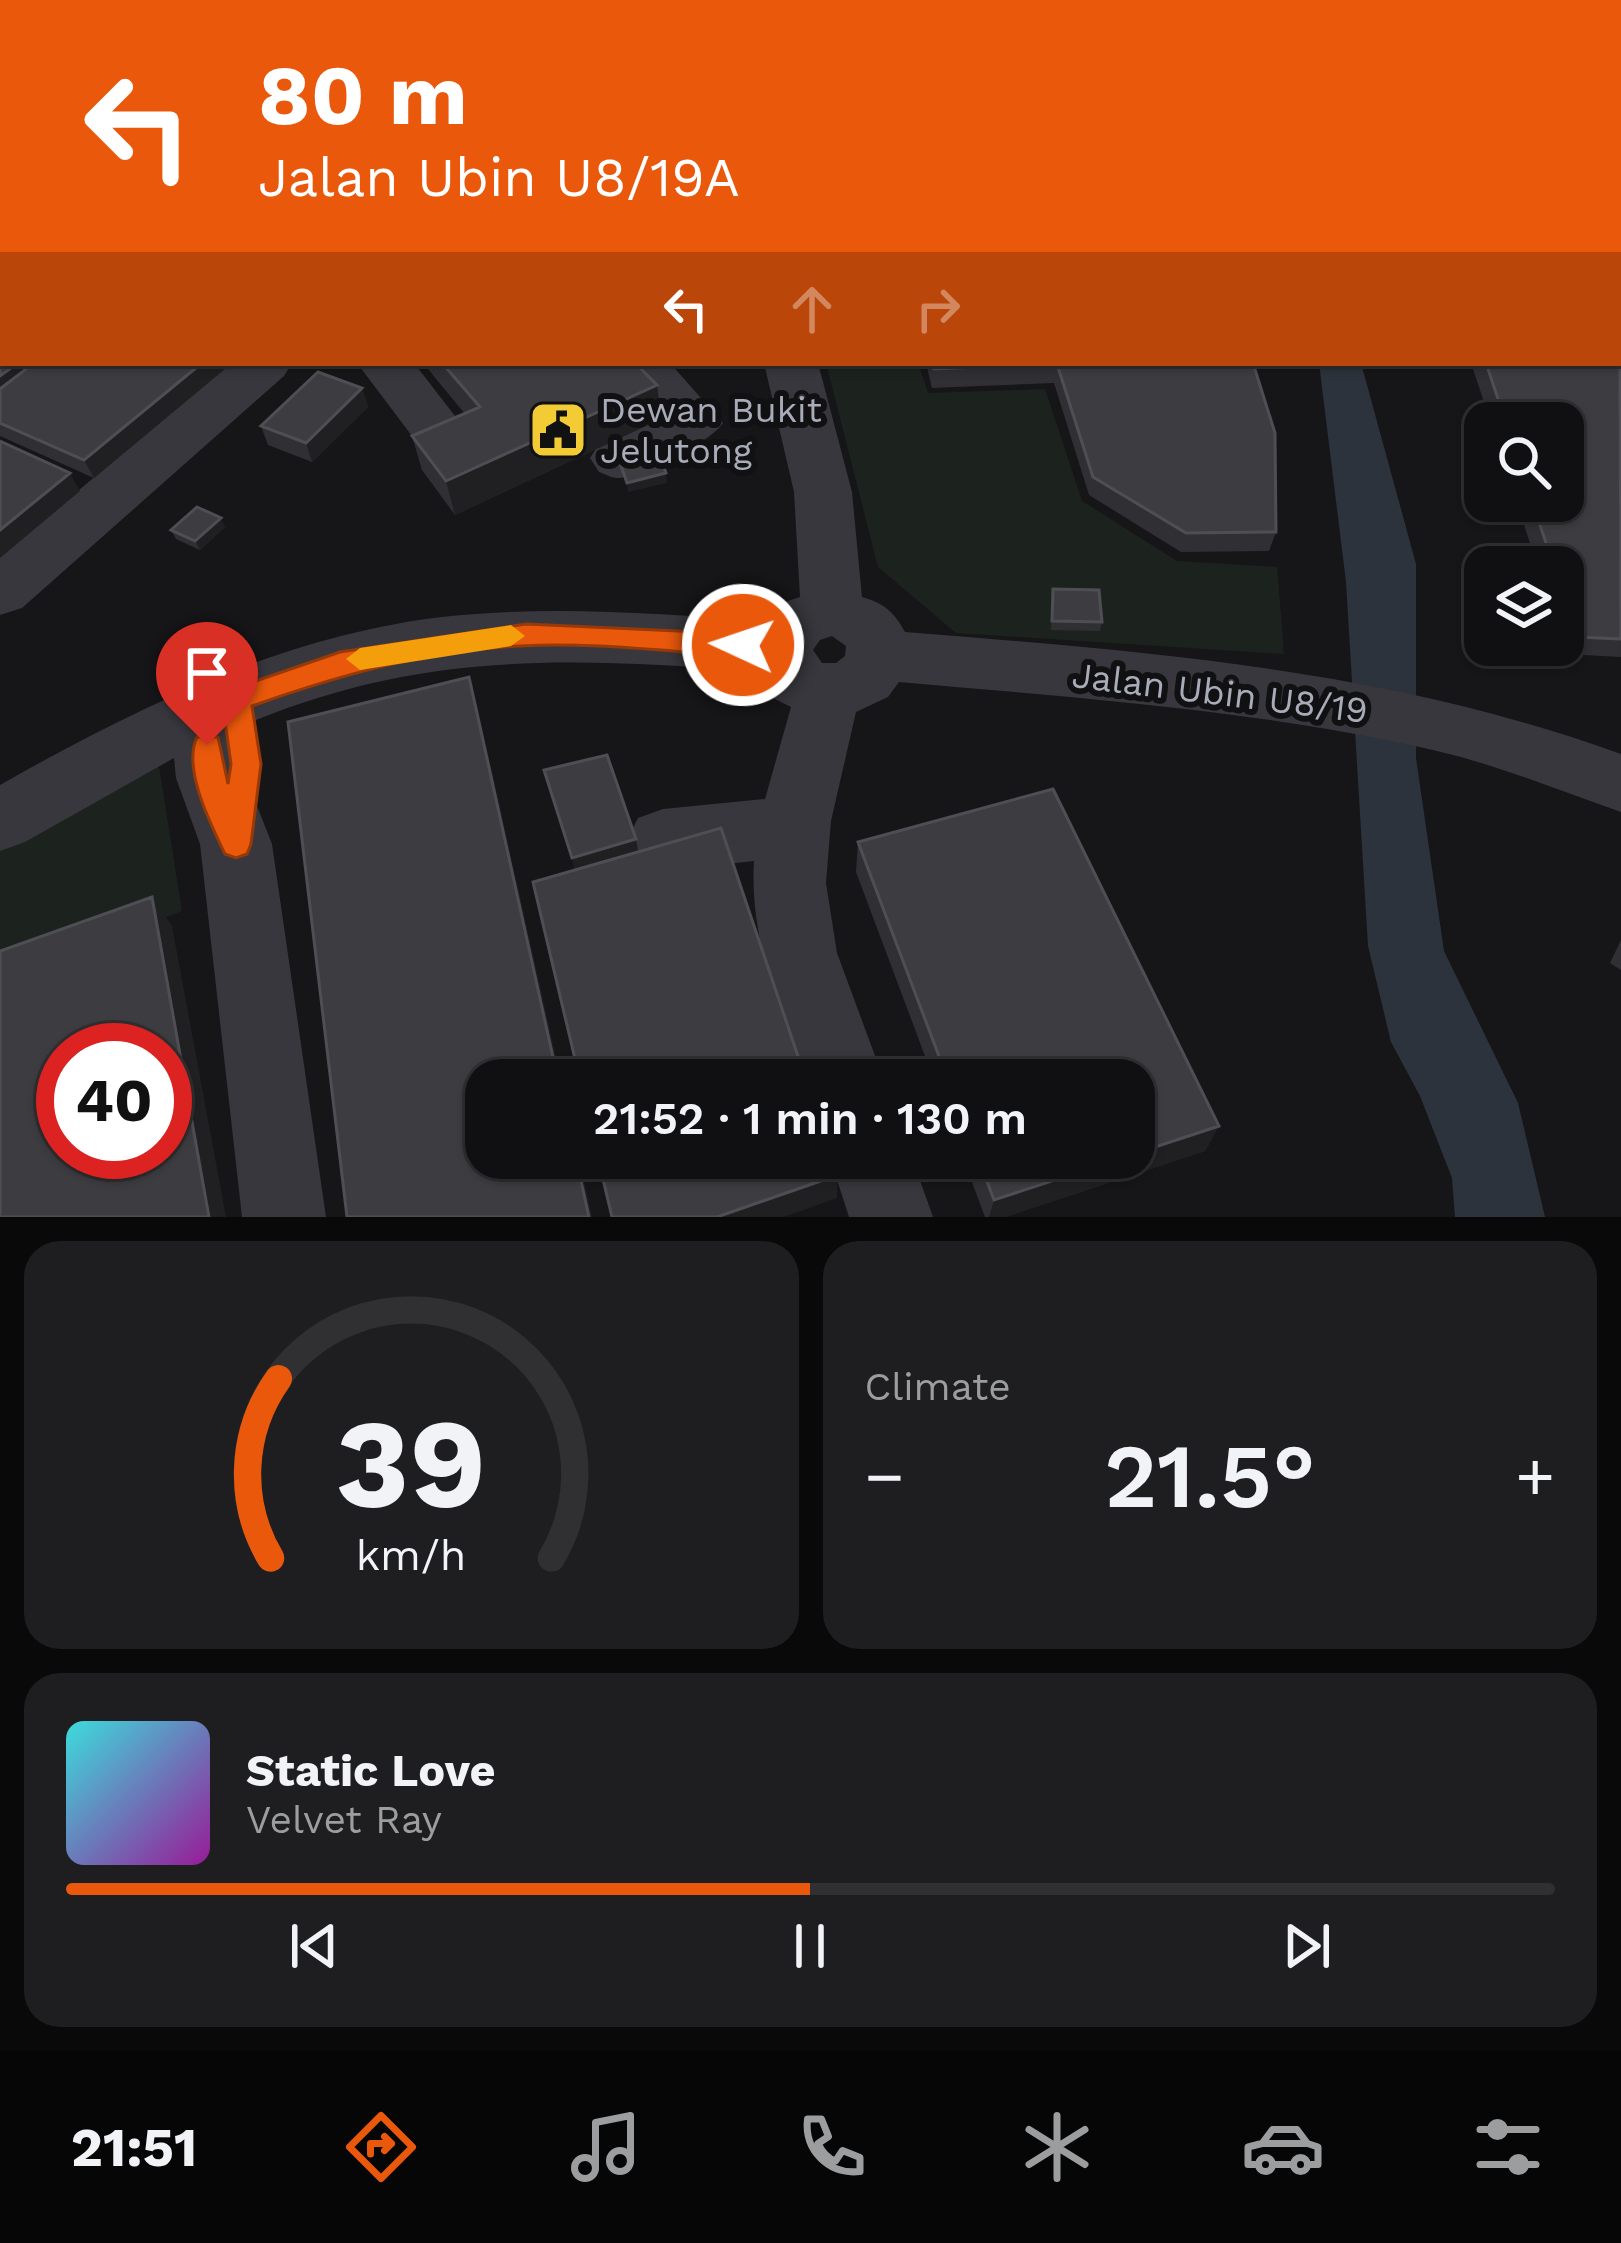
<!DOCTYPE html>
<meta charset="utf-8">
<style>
:root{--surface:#101012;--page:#1e1e20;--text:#f1f3f6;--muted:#9c9d9f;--line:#303032;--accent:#ea580c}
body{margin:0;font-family:"Work Sans",sans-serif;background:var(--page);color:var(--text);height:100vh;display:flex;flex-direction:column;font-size:45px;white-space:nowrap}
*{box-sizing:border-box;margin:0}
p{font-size:39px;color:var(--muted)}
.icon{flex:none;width:66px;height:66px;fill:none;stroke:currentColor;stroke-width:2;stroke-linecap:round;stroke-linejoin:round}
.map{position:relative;height:1217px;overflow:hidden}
.sheet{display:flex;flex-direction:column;gap:24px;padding:24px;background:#09090a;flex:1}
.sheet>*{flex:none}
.banner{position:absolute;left:0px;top:0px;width:1623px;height:366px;box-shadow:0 3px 9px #0004,0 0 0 3px var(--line);background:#ea580c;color:#fff;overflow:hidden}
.tools{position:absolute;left:1464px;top:402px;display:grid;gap:24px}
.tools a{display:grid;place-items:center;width:120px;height:120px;border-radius:24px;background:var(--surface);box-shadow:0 3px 9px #0004,0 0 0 3px var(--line);font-size:60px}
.speed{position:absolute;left:36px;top:1023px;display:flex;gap:24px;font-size:60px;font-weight:700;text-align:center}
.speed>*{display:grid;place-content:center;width:156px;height:156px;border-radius:50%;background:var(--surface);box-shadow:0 3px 9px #0004,0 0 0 3px var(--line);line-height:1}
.speed .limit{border:18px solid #d22;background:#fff;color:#111}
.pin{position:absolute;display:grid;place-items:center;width:102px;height:102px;color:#fff;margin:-123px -51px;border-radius:50% 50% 50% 0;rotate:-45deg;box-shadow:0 0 12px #0007}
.pin .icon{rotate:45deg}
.me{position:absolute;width:132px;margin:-66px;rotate:273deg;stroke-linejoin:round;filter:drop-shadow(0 0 9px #0008)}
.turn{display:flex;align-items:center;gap:42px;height:252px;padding:0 60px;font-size:54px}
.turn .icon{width:156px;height:156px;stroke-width:2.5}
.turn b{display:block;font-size:84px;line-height:102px}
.lanes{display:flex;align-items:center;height:114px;padding:0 60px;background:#0003;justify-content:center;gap:60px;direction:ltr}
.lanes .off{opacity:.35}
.big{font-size:90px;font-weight:600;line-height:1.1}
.sheet .tile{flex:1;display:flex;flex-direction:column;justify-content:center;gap:18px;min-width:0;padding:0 42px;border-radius:36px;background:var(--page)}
.sheet .dial{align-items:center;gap:0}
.dial svg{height:312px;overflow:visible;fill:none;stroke:var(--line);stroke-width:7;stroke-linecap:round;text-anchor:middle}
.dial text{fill:var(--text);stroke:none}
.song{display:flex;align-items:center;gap:36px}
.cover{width:144px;height:144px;border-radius:18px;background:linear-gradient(135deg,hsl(180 70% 55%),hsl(300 70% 35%))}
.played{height:12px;border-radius:6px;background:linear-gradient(90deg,var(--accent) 50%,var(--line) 50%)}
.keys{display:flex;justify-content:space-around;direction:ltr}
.heat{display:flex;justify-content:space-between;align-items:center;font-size:66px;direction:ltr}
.sheet .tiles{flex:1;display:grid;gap:24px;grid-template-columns:1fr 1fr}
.tile:last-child{grid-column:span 2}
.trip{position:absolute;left:465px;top:1059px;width:690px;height:120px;border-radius:36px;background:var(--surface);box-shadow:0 3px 9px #0004,0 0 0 3px var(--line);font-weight:600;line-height:120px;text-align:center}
.tab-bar{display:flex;height:192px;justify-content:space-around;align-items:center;background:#060607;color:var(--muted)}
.tab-bar .icon{width:84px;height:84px}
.tab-bar .active{color:var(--accent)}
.tab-bar b{font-size:54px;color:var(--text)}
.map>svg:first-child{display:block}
.green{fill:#1c231e}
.water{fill:#2c333c}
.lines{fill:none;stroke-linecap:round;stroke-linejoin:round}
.minor{fill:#37373d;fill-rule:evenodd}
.wall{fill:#302f33}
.shaded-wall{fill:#202022}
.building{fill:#3d3d41;stroke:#4e4e54;stroke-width:3;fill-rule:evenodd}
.route{fill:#ea580c;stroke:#983908;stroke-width:3}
.slow{fill:#f59e0b}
.labels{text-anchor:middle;stroke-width:12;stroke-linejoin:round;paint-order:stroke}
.poi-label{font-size:36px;fill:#a8abb8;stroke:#111113;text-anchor:start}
.street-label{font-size:36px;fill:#a8abb8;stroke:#111113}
</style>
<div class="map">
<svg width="1621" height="1217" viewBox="0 0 1621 1217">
<rect width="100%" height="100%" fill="#161618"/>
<path class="green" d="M 826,363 L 918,363 L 928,393 L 1045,389 L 1082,501 L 1177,561 L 1277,567 L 1284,654 L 956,633 L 878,567 Z
M 157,754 L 182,911 L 0,979 L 0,834 Z"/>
<path class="water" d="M 1319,363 L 1361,363 L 1416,564 L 1416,758 L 1444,951 L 1518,1103 L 1545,1217 L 1455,1217 L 1452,1178 L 1420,1096 L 1391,1042 L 1368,946 L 1346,582 Z"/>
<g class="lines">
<path class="minor" d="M 484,0 L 527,0 L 529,3 L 487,3 Z
M 933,0 L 1000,0 L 931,3 Z
M 1045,0 L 1087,0 L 1088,3 L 1046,3 Z
M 3,233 L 3,264 L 0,265 L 0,234 Z
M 231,363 L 292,363 L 284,376 L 22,608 L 0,615 L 0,556 Z
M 357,363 L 414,363 L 472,438 L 464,452 L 444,458 L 424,452 Z
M 612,363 L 670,363 L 723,423 C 712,441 641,478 618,478 C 611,478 605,474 599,472 L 590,458 L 599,444 L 658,417 Z
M 764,363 L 818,363 L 852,492 L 862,597 C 884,603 894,612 905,632 C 1152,652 1386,669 1621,754 L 1621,812 C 1560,791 1501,766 1437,751 C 1260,710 1079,698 899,682 L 888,697 L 856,712 L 831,821 L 826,883 L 837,953 L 884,1080 L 804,1080 C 780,1008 749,939 754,861 L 663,871 L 638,862 L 627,840 L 638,818 L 663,809 L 765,799 L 791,707 L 771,697 L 755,671 C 564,658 419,650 239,727 L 246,778 L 272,844 L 326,1217 L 242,1217 L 200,844 L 176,778 L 174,758 L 25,842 L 0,851 L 0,785 C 140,705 298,629 462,615 C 563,606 663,614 764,621 L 776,605 L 800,597 L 794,492 ZM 832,636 L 846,646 L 845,656 L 836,663 L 822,663 L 813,650 L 820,640 Z
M 830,1158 L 912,1158 L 933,1217 L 849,1217 Z"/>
</g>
<path class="wall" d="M 0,0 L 215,0 L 210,3 L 3,3 L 3,9 L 0,8 Z
M 592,0 L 920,0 L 911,3 L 596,3 Z
M 0,265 L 3,363 L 232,363 L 94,478 L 0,436 Z
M 1620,306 L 1621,657 L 1566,654 L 1563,645 L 1563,567 L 1538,567 L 1516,501 L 1563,501 L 1563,423 L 1491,423 L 1471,363 L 1620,363 Z
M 423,363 L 635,363 L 657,385 L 661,419 L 455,515 L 422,470 L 412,436 L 465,414 Z
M 926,363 L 1253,363 L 1276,532 L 1269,551 L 1181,552 L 1089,495 L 1054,383 L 932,388 Z
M 362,388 L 368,407 L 312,462 L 268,445 L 261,426 Z
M 225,527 L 200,550 L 176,539 L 171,530 Z
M 1053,589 L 1102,622 L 1100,631 L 1051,630 Z
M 1053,789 L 1219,1126 L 1205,1151 L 1005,1217 L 985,1217 L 963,1158 L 1134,1158 L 1134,1080 L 934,1080 L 856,872 L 858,842 Z
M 1621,940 L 1621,970 L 1610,963 Z"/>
<path class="shaded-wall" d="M 181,0 L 215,0 L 210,3 L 176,3 Z
M 873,0 L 920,0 L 911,3 L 865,3 Z
M 3,190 L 3,214 L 0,216 L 0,192 Z
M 18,363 L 52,363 L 0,403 L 0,376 Z
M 202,363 L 232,363 L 94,478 L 84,460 Z
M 657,385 L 661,419 L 455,515 L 446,481 Z
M 362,388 L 368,407 L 312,462 L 306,443 Z
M 70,473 L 80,491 L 0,558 L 0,530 Z
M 666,473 L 667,483 L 628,492 L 627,483 Z
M 221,518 L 225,527 L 200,550 L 195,541 Z
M 469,677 L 478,709 L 561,1080 L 558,1080 Z
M 636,839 L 639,856 L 576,875 L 572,858 Z
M 152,897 L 172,926 L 226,1217 L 209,1217 Z
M 1219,1126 L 1205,1151 L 1005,1217 L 989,1217 L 994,1200 L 1122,1158 L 1134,1158 L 1134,1154 Z
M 576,1158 L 579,1158 L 592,1217 L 589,1217 Z
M 838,1175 L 837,1198 L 784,1217 L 717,1217 Z"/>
<path class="building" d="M 17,0 L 181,0 L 176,3 L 25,3 Z
M 268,0 L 477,0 L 469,3 L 270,3 Z
M 613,0 L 873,0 L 865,3 L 617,3 Z
M 981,0 L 1055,0 L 1056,3 L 973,3 Z
M 0,30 L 3,32 L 3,102 L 0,104 Z
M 3,110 L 3,190 L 0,192 L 0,112 Z
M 3,263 L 3,363 L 18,363 L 0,376 L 0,265 Z
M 1620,347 L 1621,639 L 1577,637 L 1563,594 L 1563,567 L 1554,567 L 1532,501 L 1563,501 L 1563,423 L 1506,423 L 1486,363 L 1620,363 Z
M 34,363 L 202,363 L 84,460 L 0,423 L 0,389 Z
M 442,363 L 635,363 L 657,385 L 446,481 L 412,436 L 480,407 Z
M 932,363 L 1253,363 L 1275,433 L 1276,532 L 1186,533 L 1093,477 L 1057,364 L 934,369 Z
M 318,372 L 362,388 L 306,443 L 261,426 Z
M 0,441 L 70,473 L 0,530 Z
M 658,451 L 666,473 L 627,483 L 619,460 Z
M 197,507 L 221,518 L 195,541 L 171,530 Z
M 1053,589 L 1099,590 L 1102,622 L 1052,621 Z
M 469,677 L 558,1080 L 486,1080 L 486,1158 L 576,1158 L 589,1217 L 347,1217 L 288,722 Z
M 607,755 L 636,839 L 572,858 L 544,770 Z
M 1053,789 L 1219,1126 L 1134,1154 L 1134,1080 L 948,1080 L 858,842 Z
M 721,828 L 806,1080 L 580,1080 L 533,882 Z
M 152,897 L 209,1217 L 0,1217 L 0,951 ZM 63,1050 L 165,1050 L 165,1152 L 63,1152 Z
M 598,1158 L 833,1158 L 838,1175 L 717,1217 L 612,1217 Z
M 978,1158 L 1122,1158 L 994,1200 Z"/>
<path class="route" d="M 526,624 L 743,634 L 757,645 L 743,656 C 670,652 594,642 521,646 C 429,650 339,675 252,706 L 261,764 L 251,844 L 247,854 L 236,858 L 225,854 C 211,825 182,768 197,737 L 218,737 L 228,784 L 231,764 L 222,700 L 227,691 L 340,652 Z"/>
<path class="slow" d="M 511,625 L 525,636 L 511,646 L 360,670 L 346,659 L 360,648 Z"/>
<defs>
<g id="civic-square" transform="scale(3)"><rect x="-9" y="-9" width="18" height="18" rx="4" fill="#f2cb35" stroke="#111113"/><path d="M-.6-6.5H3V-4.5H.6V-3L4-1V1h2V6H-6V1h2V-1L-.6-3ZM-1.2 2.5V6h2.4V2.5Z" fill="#111"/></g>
</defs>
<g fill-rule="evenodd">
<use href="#civic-square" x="558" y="430"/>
</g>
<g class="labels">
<g class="poi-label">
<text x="600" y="422">Dewan Bukit<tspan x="600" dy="41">Jelutong</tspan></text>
</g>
<g class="street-label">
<text transform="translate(1220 692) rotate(7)" y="13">Jalan Ubin U8/19</text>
</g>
</g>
</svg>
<div class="tools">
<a><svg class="icon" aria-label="search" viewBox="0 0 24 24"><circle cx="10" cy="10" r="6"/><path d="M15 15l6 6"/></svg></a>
<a><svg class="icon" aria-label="layers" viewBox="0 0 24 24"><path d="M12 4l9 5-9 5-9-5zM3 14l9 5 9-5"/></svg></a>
</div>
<div class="speed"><div class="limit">40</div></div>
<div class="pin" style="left:207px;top:745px;background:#d93025"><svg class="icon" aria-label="arrive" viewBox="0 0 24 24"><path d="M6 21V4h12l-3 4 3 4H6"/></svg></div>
<svg class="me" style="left:743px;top:645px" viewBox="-20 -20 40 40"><circle r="17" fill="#ea580c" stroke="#fff" stroke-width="3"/><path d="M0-11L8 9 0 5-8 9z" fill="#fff"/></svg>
<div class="trip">21:52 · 1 min · 130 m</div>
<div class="banner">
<div class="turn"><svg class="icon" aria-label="left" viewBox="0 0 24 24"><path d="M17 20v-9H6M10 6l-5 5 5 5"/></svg><div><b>80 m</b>Jalan Ubin U8/19A</div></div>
<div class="lanes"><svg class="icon" aria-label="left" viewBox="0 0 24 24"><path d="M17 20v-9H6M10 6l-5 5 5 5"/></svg><svg class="icon off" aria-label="ahead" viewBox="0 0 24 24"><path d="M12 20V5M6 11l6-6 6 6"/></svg><svg class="icon off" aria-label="right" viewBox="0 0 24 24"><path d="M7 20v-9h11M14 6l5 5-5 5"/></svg></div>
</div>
</div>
<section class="sheet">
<div class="tiles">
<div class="tile dial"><svg viewBox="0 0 100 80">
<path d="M14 69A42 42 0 1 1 86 69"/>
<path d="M14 69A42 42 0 0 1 16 23" stroke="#ea580c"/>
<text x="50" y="56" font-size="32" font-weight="700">39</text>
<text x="50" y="72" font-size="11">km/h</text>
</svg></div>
<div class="tile"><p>Climate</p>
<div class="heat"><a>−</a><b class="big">21.5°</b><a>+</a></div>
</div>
<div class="tile">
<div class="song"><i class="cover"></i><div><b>Static Love</b><p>Velvet Ray</p></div></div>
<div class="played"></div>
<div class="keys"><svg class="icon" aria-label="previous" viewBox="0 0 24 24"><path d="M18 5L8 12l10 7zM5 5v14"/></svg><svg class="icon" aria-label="pause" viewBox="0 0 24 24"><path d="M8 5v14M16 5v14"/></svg><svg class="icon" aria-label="next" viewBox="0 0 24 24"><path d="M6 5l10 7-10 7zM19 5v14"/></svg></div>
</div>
</div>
</section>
<nav class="tab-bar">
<b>21:51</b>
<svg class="icon active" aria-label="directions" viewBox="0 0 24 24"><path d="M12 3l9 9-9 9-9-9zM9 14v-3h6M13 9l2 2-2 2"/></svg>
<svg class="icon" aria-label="music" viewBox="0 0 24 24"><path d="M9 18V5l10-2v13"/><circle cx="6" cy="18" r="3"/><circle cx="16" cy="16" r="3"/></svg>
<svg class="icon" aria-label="phone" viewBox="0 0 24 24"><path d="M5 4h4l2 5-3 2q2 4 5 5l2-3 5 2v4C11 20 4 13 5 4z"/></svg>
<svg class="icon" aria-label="climate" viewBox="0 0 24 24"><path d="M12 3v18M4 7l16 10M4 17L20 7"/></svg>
<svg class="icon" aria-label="car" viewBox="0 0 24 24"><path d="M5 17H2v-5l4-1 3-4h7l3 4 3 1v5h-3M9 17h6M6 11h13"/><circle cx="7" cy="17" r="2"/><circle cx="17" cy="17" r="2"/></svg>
<svg class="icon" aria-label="filters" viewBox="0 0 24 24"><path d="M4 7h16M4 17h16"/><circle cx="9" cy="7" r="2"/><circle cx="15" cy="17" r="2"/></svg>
</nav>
